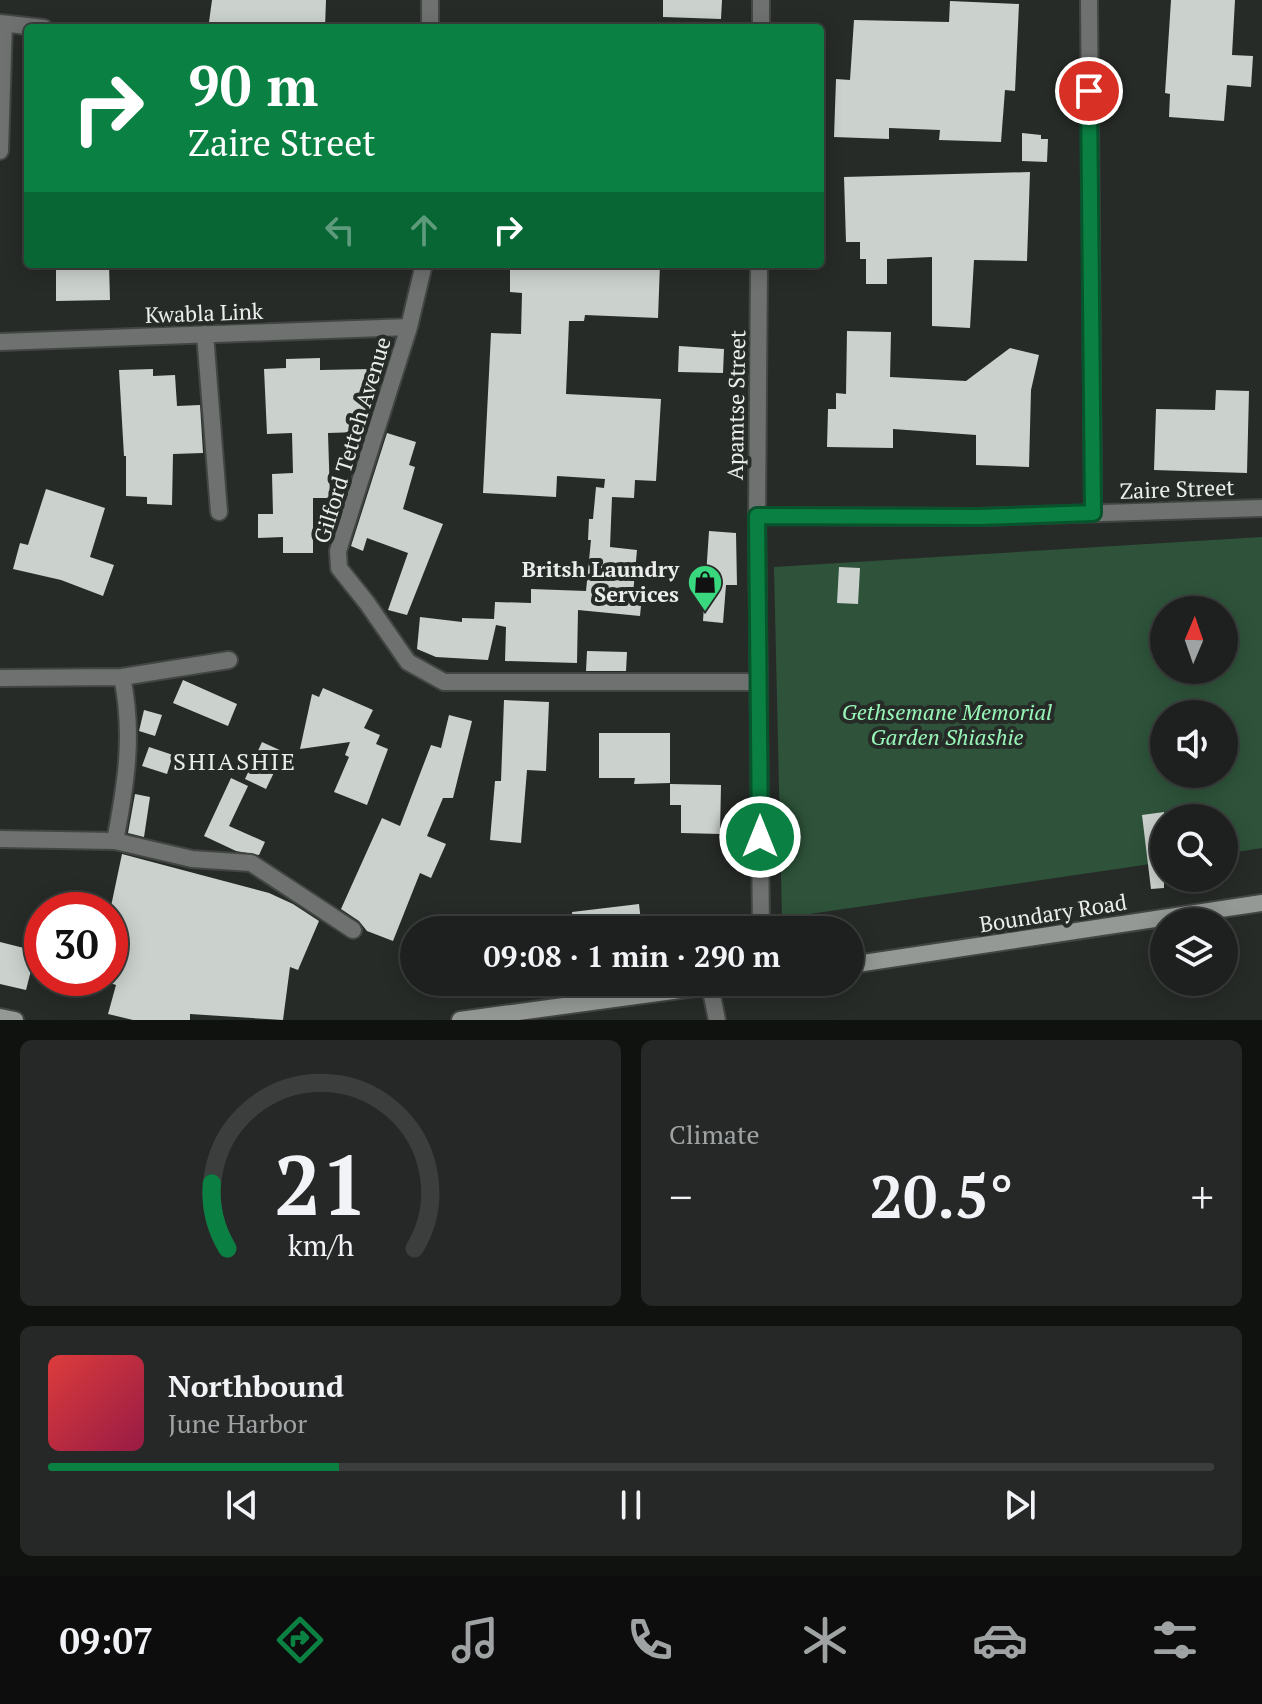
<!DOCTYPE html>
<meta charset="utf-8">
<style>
:root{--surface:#1d201e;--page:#252827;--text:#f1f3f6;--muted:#a0a3a4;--line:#3b3e3c;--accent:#0b8043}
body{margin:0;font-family:"PT Serif",serif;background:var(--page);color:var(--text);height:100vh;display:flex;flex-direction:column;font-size:30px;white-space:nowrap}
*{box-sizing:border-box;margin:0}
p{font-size:26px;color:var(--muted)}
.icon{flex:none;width:44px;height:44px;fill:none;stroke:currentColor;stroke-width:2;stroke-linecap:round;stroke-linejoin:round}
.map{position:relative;height:1020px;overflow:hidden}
.panel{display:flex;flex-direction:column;gap:20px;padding:20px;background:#101210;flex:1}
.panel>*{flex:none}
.banner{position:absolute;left:24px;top:24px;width:800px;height:244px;border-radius:8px;box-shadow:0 4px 20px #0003,0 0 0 2px var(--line);background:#0b8043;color:#fff;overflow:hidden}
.needle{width:52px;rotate:2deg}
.fabs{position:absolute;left:1150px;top:596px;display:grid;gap:16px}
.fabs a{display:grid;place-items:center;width:88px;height:88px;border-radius:50%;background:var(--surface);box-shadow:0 4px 20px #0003,0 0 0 2px var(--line);font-size:40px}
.speed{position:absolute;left:24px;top:892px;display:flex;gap:16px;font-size:40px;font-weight:700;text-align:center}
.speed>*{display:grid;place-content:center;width:104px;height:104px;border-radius:50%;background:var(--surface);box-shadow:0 4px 20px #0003,0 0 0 2px var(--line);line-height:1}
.speed .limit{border:12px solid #d22;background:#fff;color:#111}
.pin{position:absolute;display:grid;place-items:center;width:68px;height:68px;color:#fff;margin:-34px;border:4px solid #fff;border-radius:50%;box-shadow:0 2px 8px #0007}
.me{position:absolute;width:88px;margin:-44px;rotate:0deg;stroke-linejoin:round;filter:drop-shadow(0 0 6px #0008)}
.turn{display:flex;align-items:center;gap:28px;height:168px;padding:0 32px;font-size:36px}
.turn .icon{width:104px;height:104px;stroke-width:2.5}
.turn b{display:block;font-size:56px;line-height:68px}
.lanes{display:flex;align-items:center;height:76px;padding:0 32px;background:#0003;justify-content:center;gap:40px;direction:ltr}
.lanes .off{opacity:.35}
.big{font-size:60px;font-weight:700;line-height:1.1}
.panel .tile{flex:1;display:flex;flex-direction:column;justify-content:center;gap:12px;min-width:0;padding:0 28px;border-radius:12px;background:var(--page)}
.panel .dial{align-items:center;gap:0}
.dial svg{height:208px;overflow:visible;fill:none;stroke:var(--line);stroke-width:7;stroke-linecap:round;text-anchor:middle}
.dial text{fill:var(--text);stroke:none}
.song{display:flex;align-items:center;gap:24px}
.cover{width:96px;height:96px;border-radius:12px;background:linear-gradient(135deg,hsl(0 70% 55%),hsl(340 70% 35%))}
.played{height:8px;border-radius:4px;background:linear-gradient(90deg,var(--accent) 25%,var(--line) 25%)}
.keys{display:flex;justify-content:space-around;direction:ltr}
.heat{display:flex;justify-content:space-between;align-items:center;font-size:44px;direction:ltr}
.panel .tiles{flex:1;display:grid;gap:20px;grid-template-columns:1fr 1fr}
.tile:last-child{grid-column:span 2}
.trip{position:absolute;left:400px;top:916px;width:464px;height:80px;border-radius:40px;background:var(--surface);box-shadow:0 4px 20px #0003,0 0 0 2px var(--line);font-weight:700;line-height:80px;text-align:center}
.menu{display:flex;height:128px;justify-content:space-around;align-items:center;background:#0c0d0c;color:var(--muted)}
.menu .icon{width:56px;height:56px}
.menu .on{color:var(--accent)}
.menu b{font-size:36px;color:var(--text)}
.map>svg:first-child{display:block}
.green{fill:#2e533a;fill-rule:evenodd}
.building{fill:#cbd1cc}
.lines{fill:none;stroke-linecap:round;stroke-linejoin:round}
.street-casing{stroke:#424643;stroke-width:20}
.secondary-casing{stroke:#424643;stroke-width:20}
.street{stroke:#6e716f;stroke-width:16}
.secondary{stroke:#959996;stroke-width:16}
.route-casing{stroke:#07532c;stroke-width:20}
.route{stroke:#0b8043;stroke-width:14}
.labels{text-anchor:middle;stroke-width:8;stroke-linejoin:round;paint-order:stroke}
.street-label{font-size:22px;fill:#eaedeb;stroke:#272b28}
.poi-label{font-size:22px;font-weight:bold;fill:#eaedeb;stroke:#272b28;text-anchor:end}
.park-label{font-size:22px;font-style:italic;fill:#98f7b8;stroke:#272b28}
.neighbourhood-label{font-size:24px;letter-spacing:2px;fill:#eaedeb;stroke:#272b28}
</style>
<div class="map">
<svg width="1262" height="1020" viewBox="0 0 1262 1020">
<rect width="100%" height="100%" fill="#272b28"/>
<path class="green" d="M 1262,537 L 1262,848 L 1224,854 L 1224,818 L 1164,818 L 1164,862 L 782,918 L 774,567 ZM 1164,610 L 1224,610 L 1224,670 L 1164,670 ZM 1164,714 L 1224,714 L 1224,774 L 1164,774 Z"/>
<path class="building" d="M 212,0 L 326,0 L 325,28 L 258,28 L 209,22 Z
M 663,0 L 722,0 L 721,19 L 663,17 Z
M 1171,0 L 1235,0 L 1232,55 L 1253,56 L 1251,87 L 1227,85 L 1224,121 L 1169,117 L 1170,94 L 1165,93 Z
M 950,1 L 1019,4 L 1015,91 L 1005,90 L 1001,142 L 939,140 L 940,130 L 889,128 L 889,139 L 834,137 L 836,79 L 850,80 L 854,20 L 949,22 Z
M 1022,133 L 1041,135 L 1041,139 L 1048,139 L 1047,162 L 1022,161 Z
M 1030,172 L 1027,261 L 974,260 L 970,328 L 932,326 L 932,257 L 887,259 L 887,284 L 866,284 L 866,259 L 860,259 L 860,242 L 846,242 L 844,177 Z
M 109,264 L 110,300 L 56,301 L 56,265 Z
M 510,264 L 660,264 L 658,318 L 585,315 L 584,321 L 569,321 L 566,394 L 661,399 L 656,481 L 635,480 L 634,498 L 612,497 L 610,547 L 637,550 L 633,594 L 642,595 L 640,616 L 578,610 L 577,663 L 505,661 L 506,627 L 496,625 L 488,660 L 436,657 L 417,649 L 420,617 L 462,622 L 462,618 L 494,619 L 495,602 L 531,603 L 531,589 L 586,591 L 591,540 L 588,540 L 589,519 L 593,519 L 596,487 L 604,488 L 605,479 L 557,476 L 556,497 L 483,493 L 491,333 L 521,334 L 522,293 L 510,292 Z
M 847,331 L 891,332 L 890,377 L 966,381 L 1010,348 L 1039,355 L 1031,390 L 1029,467 L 976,465 L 976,435 L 893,429 L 893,448 L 827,447 L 828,409 L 836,409 L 836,393 L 846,394 Z
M 679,346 L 724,349 L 723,373 L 678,372 Z
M 320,358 L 320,370 L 371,369 L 371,392 L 359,432 L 328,433 L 330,498 L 313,498 L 313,553 L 283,553 L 283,537 L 258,538 L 258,514 L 273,514 L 272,474 L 293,473 L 292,433 L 267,434 L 264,369 L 286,368 L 286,359 Z
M 153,369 L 153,376 L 175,375 L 177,406 L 200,405 L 203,453 L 173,454 L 172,505 L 147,504 L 147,497 L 126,496 L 126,456 L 124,456 L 119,370 Z
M 1216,390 L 1249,391 L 1247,473 L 1154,470 L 1156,409 L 1215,410 Z
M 387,433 L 416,442 L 409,465 L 415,467 L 403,509 L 443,524 L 407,615 L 388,610 L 408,553 L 367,538 L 363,551 L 351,546 Z
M 46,489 L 105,508 L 90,557 L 114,565 L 103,596 L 61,580 L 13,569 L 20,543 L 28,545 Z
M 709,531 L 736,533 L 737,585 L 726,585 L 723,623 L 703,621 Z
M 839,567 L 860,568 L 858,604 L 837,603 Z
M 587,651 L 627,652 L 626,671 L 586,671 Z
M 183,680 L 237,704 L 228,726 L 173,703 Z
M 323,688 L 373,710 L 364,728 L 380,735 L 376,744 L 388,749 L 367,805 L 334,792 L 349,757 L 345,755 L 350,742 L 300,749 L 312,694 L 319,697 Z
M 504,700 L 549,702 L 546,771 L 527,770 L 521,843 L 490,840 L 495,781 L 501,781 Z
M 144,710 L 162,715 L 155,736 L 139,731 Z
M 449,715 L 472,721 L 453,798 L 443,798 L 427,836 L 446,844 L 431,878 L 420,873 L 393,941 L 367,931 L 359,921 L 341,909 L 382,818 L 400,826 L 431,745 L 441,748 Z
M 599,733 L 670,733 L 670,783 L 634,784 L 635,778 L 599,778 Z
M 262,742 L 284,752 L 266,789 L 245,779 Z
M 149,747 L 173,755 L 167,774 L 142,766 Z
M 231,778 L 248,786 L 229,826 L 265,842 L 259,855 L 236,851 L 204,836 Z
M 670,784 L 721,785 L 720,834 L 681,833 L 681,805 L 670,805 Z
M 135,794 L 150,797 L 144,837 L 128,833 Z
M 1164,812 L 1164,888 L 1151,889 L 1142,815 Z
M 122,854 L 269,893 L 293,904 L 319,921 L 298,970 L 290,967 L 283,1020 L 190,1014 L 190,1020 L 133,1020 L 108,1014 L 116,985 L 110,983 L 110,911 Z
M 639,904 L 642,930 L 574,930 L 572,912 Z
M 0,942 L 36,951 L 26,990 L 0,984 Z"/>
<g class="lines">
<g class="street-casing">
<path id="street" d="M 1089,0 L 1093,513
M 0,23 L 44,28
M 430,28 L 430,0
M 761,28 L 761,0
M 0,151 L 4,24
M 424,264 L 409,327 L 338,551 L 339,568 L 367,603 L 408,662 L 444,682 L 759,682
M 759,264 L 757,516 L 761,930
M 205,334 L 219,512
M 0,342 L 409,327
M 757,516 L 979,517 L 1262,508
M 0,678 L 122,677 L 229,660
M 0,839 L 115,841 L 192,859 L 251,863 L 353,930
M 115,841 C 126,785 134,733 122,677
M 710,986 L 717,1020"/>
</g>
<g class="secondary-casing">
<path id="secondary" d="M 850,965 L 1262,903
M 0,1017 L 15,1020
M 460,1020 L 739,982"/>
</g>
<use href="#street" class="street"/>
<use href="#secondary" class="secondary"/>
</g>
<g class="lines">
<g class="route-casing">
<path id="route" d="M 760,837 L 757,516 L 979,517 L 1093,513 L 1089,91"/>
</g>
<use href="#route" class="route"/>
</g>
<defs>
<g id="shop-pin" transform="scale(1.8)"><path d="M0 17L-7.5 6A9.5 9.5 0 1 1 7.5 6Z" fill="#39d87f" stroke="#272b28"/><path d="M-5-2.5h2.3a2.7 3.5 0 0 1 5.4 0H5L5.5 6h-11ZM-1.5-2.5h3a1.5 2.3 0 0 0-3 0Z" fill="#111"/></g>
</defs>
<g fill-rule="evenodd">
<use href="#shop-pin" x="705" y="582"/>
</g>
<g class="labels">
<g class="street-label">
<text transform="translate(204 313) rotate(-2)" y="8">Kwabla Link</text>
<text transform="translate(736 405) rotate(-89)" y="8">Apamtse Street</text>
<text transform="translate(352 440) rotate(-73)" y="8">Gilford Tetteh Avenue</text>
<text transform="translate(1177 489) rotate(-2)" y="8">Zaire Street</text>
<text transform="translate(1053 913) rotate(-9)" y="8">Boundary Road</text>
</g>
<g class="poi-label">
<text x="679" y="577">Britsh Laundry<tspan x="679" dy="25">Services</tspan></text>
</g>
<g class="park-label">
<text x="947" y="720">Gethsemane Memorial<tspan x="947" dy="25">Garden Shiashie</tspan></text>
</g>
<g class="neighbourhood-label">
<text x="235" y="770">SHIASHIE</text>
</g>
</g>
</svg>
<div class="fabs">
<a><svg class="needle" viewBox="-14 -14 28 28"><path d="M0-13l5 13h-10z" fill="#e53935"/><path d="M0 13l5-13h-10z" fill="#a0a3a4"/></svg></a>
<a><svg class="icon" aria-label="sound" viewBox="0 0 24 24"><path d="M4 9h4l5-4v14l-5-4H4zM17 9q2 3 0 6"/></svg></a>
<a><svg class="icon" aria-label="search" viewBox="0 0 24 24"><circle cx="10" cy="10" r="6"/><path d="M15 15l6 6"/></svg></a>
<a><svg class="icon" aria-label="layers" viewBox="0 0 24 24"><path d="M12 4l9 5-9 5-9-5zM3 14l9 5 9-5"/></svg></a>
</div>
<div class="speed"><div class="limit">30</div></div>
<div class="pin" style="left:1089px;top:91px;background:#d93025"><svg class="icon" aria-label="arrive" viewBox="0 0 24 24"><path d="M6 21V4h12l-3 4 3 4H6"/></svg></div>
<svg class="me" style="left:760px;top:837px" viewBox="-20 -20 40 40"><circle r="17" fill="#0b8043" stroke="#fff" stroke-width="3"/><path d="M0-11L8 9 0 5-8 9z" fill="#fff"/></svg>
<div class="trip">09:08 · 1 min · 290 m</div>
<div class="banner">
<div class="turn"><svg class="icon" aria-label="right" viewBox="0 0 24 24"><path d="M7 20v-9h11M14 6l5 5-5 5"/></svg><div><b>90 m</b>Zaire Street</div></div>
<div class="lanes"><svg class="icon off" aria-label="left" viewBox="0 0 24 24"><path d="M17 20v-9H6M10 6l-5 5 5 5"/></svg><svg class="icon off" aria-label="ahead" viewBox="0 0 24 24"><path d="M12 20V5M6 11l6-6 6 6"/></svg><svg class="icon" aria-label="right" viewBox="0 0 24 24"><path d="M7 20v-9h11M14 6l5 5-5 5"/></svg></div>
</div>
</div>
<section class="panel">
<div class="tiles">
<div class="tile dial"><svg viewBox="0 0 100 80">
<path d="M14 69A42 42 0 1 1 86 69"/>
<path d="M14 69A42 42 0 0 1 8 44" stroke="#0b8043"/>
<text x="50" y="56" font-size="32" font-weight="700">21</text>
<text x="50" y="72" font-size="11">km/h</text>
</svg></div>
<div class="tile"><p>Climate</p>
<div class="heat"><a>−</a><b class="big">20.5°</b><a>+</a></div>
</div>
<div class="tile">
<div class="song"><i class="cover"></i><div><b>Northbound</b><p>June Harbor</p></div></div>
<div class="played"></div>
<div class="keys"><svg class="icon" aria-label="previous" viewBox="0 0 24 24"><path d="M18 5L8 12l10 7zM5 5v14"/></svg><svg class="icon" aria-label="pause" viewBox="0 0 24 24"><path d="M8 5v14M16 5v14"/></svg><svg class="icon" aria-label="next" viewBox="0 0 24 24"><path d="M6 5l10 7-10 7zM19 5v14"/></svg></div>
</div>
</div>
</section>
<nav class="menu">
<b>09:07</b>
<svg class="icon on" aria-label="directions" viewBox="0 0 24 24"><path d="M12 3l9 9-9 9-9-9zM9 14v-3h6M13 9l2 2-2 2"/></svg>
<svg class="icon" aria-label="music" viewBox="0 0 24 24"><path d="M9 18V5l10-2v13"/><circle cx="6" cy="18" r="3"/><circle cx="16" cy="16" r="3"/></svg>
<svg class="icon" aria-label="phone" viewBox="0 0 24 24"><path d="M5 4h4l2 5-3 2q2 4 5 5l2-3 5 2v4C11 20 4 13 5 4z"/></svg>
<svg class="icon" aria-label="climate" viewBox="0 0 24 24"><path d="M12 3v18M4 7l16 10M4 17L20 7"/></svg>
<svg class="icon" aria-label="car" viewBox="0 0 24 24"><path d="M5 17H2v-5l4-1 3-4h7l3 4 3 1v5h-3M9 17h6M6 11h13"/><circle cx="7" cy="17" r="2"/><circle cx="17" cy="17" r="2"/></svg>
<svg class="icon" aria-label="filters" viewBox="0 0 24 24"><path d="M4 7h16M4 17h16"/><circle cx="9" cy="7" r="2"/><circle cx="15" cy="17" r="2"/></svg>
</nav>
